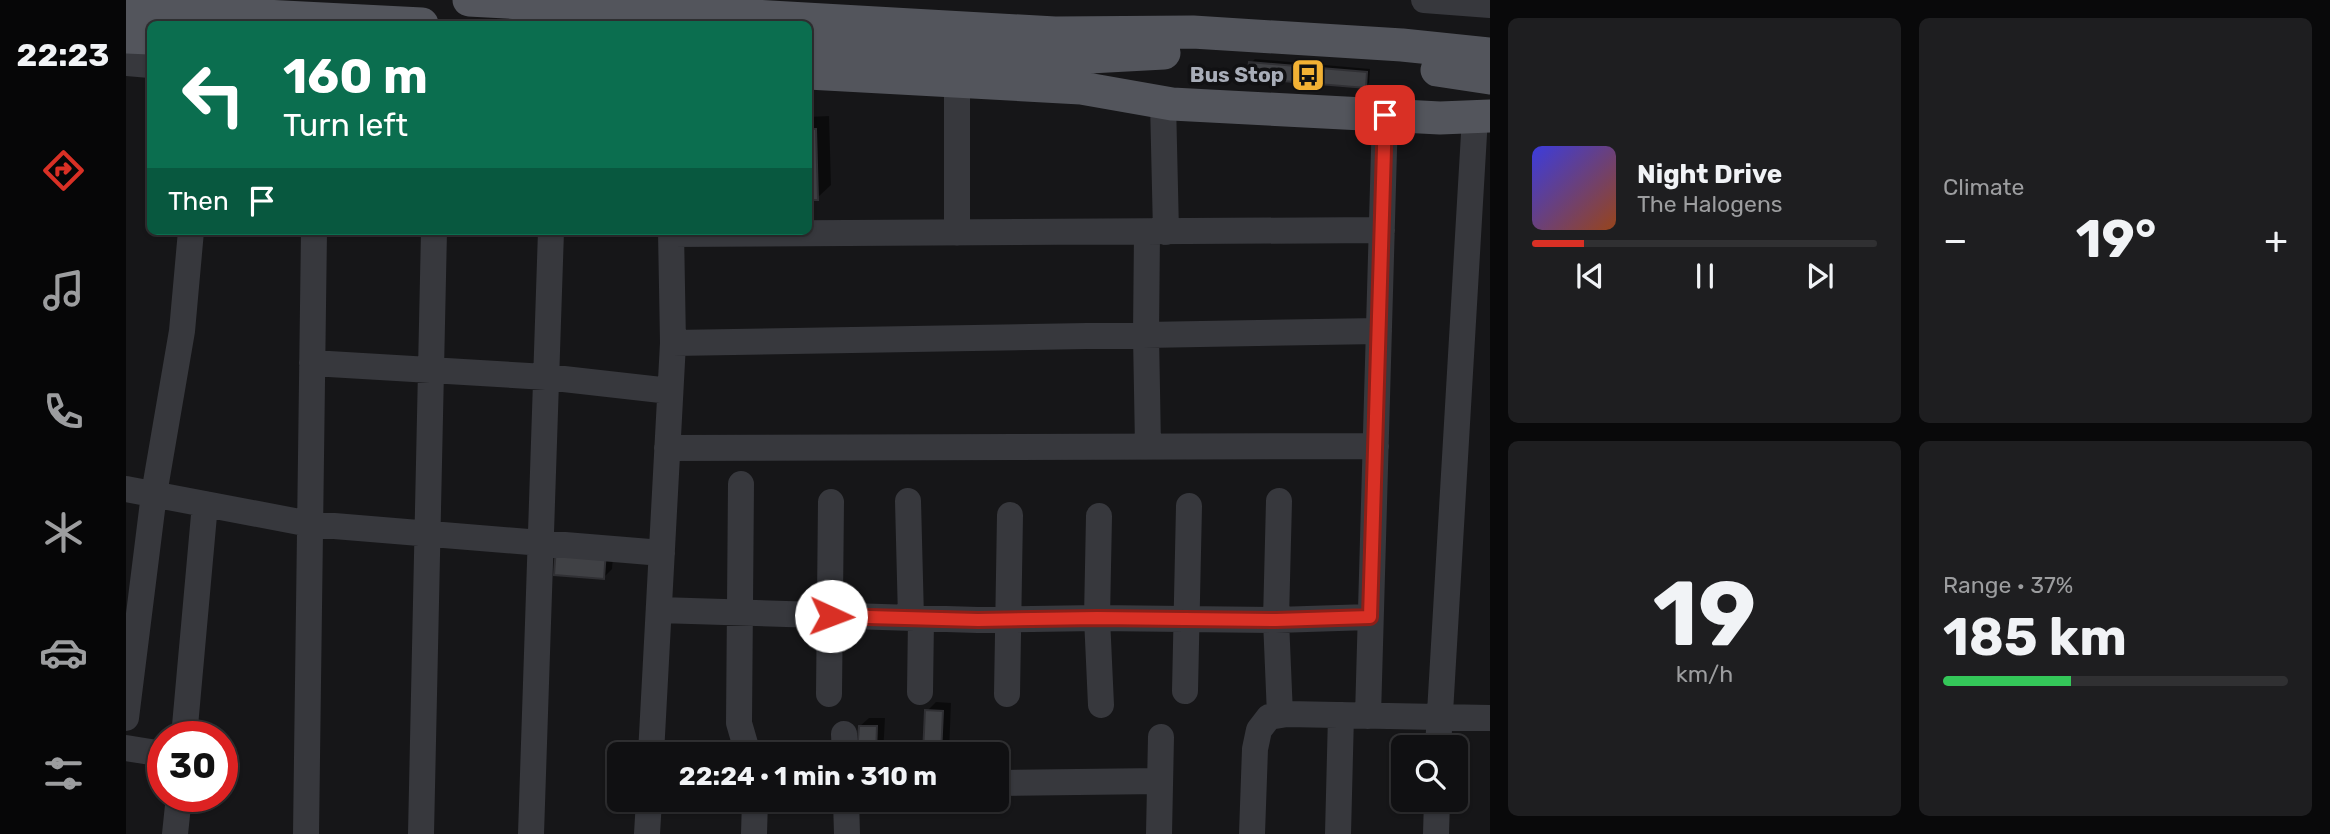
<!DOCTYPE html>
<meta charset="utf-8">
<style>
:root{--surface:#101012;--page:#1e1e20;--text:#f1f3f6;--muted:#9c9d9f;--line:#303032;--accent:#d93025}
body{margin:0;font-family:Rubik,sans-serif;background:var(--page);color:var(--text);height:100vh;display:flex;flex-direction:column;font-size:26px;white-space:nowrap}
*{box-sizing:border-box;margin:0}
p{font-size:23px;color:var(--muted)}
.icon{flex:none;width:38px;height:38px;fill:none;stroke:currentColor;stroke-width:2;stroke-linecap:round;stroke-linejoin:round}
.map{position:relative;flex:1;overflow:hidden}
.side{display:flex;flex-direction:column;gap:18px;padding:18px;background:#09090a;width:840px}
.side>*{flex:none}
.hud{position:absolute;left:21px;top:21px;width:665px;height:214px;border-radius:10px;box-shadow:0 2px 5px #0004,0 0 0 2px var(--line);background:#0b6e4f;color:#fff;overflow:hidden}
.fabs{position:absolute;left:1265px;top:735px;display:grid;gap:14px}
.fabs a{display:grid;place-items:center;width:77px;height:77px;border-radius:10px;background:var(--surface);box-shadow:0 2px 5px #0004,0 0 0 2px var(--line);font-size:35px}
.speed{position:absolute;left:21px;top:721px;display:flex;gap:14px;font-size:35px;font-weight:700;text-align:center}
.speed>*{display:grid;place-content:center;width:91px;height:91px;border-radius:50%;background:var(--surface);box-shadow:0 2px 5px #0004,0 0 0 2px var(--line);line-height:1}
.speed .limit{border:10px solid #d22;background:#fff;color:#111}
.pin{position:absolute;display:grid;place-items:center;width:60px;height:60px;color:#fff;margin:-30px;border-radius:14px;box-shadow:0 4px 10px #0006}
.me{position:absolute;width:77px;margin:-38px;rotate:92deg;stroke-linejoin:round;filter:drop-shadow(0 0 5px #0008)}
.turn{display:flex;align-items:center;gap:24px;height:147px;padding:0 21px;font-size:32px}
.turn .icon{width:91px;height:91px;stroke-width:2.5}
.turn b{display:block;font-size:49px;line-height:60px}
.then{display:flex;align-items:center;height:66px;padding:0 21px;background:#0003;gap:14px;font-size:26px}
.big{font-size:52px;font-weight:700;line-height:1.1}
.side .tile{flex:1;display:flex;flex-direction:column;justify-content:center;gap:10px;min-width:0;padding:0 24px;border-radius:10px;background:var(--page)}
.side .dial{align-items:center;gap:0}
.dial b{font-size:91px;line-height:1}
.song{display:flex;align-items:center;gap:21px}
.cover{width:84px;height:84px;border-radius:10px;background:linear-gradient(135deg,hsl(240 70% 55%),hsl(20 70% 35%))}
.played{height:7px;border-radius:4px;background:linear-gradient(90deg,var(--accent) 15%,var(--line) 15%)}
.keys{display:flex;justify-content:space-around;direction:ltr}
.heat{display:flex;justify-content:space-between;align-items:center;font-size:38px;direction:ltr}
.charge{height:10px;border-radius:5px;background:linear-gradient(90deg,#34c759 37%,var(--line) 0)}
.side .tiles{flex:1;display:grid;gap:18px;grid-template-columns:repeat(2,1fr)}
.trip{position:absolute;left:481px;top:742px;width:402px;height:70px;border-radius:10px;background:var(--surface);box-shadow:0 2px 5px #0004,0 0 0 2px var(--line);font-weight:700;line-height:70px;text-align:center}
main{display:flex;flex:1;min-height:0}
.tabs{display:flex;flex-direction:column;width:126px;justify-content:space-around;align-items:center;background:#060607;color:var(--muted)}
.tabs .icon{width:49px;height:49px}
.tabs .selected{color:var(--accent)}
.tabs b{font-size:32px;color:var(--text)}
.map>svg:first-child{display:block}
.shadow{fill:#0007}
.building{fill:#404145;stroke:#303034;stroke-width:2}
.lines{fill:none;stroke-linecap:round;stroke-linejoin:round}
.minor{stroke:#37383d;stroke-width:26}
.major{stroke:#53555c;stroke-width:33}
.route-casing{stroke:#8d1f18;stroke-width:18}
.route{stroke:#d93025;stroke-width:12}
.labels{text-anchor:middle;stroke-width:7;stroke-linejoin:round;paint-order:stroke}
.poi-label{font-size:21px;font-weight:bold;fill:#a8adb8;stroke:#111113;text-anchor:end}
</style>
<main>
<nav class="tabs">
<b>22:23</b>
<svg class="icon selected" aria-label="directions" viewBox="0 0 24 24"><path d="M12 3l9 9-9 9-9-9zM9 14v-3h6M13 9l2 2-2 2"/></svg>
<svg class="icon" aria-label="music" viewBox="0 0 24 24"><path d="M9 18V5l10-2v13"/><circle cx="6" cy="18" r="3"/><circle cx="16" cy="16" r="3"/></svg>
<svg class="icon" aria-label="phone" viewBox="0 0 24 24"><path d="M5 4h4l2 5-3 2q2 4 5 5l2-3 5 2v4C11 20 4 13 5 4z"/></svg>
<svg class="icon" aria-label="climate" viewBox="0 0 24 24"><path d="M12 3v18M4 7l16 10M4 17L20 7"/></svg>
<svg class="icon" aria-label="car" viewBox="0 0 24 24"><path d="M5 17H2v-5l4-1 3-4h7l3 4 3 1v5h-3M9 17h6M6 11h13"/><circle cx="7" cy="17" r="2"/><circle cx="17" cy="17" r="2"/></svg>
<svg class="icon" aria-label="filters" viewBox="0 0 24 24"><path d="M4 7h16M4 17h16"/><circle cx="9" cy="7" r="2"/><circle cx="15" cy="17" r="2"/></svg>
</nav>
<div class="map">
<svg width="1364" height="834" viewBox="0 0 1364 834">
<rect width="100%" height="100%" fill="#161618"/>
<path class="shadow" d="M 1129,59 L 1244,69 L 1243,83 L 1239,87 L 1125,63 Z
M 703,116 L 705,185 L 691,198 L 682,198 L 682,117 Z
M 488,543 L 486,569 L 478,577 L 430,574 Z
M 810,702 L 825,703 L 823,752 L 821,754 L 799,754 L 801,711 Z
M 743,718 L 759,718 L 757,754 L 733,754 L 734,726 Z"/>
<path class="building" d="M 1123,62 L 1241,72 L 1240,88 L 1121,78 Z
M 682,129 L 690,129 L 692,200 L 682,200 Z
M 430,547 L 480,551 L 478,579 L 428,575 Z
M 799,710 L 817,711 L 815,754 L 797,754 Z
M 733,726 L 751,726 L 750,754 L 731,754 Z"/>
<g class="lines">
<path class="minor" d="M 1298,0 L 1364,5
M 0,63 L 24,65
M 1037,102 L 1040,232
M 1021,232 L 1020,335 L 1022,446
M 831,233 L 831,82
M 545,234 L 1256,230
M 547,343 L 1253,331
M 186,363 L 420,377 L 544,391
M 541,448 L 1250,446
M 615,484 L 613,723 L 622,754
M 0,489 L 184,524 L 536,553
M 782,501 L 785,618
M 1153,501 L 1150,620 L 1154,715
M 973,516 L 971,618 L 975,705
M 533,610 L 852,620 L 971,618 L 1150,620 L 1244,617
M 1059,691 L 1063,506
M 794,692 L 795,619
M 703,694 L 705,502
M 881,694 L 884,515
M 1242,716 L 1259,115
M 0,718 L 28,494 L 56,331 L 65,231
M 718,734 L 719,754
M 58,737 L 79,504
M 1312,747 L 1349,117
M 0,748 L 37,754
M 525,754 L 547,343 L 545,231
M 872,783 L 1034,781
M 720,800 L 721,834
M 49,834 L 53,796
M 180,834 L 188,231
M 295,834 L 308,231
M 405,834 L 425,231
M 521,834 L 523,800
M 628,834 L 629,800
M 1033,834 L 1035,737
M 1126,834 L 1129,749 L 1133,730 L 1143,717 L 1161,714 L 1364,718
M 1212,834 L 1215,715
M 1310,834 L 1311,800"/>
<path class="major" d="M 343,0 L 929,33 L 1067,32 L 1276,45 L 1364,54
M 0,9 L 296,24
M 0,37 L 24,38
M 682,45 L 926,59 L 1038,53
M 1311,70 L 1364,78
M 682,73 L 955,88 L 1046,104 L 1314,118 L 1364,116"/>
</g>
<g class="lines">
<g class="route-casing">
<path id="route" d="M 705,616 L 852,620 L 971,618 L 1150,620 L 1244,617 L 1259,115"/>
</g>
<use href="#route" class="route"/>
</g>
<defs>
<g id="bus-square" transform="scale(1.75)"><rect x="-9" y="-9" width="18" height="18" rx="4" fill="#f2b134" stroke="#111113"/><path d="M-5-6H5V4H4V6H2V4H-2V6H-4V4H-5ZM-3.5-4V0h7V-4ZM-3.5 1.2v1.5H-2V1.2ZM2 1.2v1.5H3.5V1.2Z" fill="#111"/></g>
</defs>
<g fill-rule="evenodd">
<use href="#bus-square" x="1182" y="75"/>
</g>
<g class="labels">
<g class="poi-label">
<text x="1158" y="82">Bus Stop</text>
</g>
</g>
</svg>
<div class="fabs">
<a><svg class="icon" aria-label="search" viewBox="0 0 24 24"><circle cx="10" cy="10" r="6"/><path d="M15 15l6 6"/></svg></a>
</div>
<div class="speed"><div class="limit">30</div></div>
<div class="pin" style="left:1259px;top:115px;background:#d93025"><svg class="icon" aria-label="arrive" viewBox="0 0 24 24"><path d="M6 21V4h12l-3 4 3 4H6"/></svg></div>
<svg class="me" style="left:705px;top:616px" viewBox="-20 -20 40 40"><circle r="19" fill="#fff"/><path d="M0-13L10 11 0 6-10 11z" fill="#d93025"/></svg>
<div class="trip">22:24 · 1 min · 310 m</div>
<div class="hud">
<div class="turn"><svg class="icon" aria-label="left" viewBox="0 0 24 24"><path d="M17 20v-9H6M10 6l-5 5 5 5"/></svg><div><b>160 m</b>Turn left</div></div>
<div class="then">Then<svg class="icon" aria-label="arrive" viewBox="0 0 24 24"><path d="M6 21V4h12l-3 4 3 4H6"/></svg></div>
</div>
</div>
<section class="side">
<div class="tiles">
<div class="tile">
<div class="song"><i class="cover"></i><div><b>Night Drive</b><p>The Halogens</p></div></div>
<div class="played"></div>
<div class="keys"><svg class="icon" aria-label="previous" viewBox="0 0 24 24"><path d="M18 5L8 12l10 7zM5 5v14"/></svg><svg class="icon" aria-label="pause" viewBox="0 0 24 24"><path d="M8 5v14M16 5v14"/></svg><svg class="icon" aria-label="next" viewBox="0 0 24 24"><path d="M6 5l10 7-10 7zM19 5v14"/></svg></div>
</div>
<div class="tile"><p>Climate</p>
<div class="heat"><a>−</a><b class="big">19°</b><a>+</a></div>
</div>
<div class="tile dial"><b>19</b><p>km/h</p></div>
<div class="tile"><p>Range · 37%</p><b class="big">185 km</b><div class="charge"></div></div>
</div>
</section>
</main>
